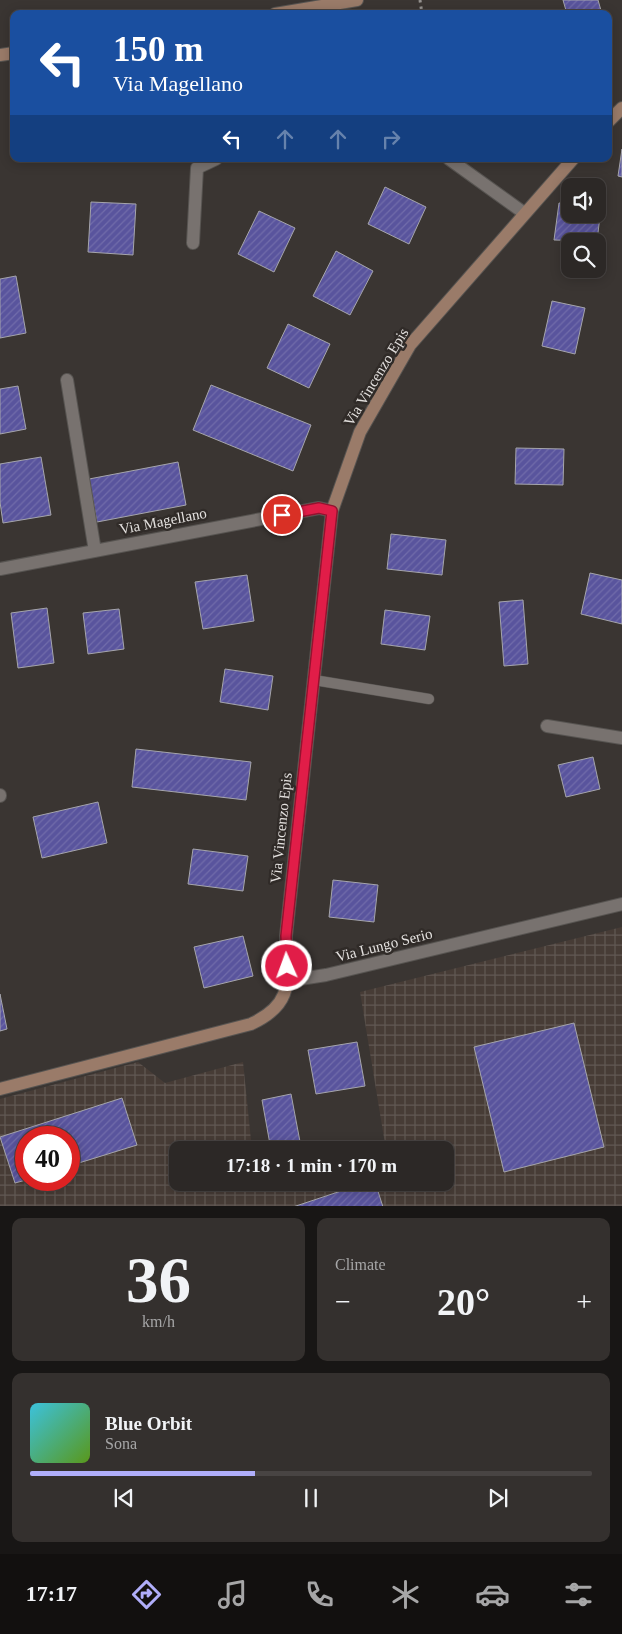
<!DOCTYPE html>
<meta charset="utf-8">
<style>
:root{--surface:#2c2826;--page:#34302e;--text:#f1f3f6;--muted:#a6a6a7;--line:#484443;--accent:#b0aefa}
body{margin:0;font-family:Georgia,serif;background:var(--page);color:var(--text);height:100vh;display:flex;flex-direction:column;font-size:19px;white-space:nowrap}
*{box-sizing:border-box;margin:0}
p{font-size:16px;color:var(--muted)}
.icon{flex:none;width:28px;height:28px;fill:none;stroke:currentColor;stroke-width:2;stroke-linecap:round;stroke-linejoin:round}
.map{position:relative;height:1206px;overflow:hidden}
.panel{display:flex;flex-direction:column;gap:12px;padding:12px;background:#181615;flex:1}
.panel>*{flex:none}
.top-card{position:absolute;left:10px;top:10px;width:602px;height:152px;border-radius:10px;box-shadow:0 2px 12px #0003,0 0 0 1px var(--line);background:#1a4fa0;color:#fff;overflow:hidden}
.buttons{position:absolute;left:561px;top:178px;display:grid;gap:10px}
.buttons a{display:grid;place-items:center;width:45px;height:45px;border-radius:10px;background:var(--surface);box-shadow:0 2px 12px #0003,0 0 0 1px var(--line);font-size:25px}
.speed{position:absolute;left:15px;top:1126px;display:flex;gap:10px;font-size:25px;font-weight:700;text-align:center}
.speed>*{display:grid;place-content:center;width:65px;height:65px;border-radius:50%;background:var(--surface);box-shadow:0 2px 12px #0003,0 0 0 1px var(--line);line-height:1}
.speed .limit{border:8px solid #d22;background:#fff;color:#111}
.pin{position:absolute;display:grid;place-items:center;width:42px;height:42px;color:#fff;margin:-21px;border:2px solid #fff;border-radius:50%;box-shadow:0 1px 5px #0007}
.me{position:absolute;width:55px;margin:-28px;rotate:358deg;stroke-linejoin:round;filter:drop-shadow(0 0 4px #0008)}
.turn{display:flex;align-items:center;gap:18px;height:105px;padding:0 20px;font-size:22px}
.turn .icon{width:65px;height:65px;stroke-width:2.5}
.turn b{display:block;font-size:35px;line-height:42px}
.lanes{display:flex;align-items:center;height:48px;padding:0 20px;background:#0003;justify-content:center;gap:25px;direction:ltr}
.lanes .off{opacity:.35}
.big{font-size:38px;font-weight:700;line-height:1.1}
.panel .widget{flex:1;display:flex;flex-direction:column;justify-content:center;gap:8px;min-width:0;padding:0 18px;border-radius:10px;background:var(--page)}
.panel .dial{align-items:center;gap:0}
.dial b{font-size:65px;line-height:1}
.song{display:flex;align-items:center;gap:15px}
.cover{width:60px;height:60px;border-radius:8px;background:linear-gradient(135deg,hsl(190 70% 55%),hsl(90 70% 35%))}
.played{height:5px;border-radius:2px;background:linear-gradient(90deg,var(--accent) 40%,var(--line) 40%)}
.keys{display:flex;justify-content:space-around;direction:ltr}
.heat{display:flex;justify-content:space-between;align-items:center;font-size:28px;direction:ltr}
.panel .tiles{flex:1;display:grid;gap:12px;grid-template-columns:1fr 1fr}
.widget:last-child{grid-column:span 2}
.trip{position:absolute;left:169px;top:1141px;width:285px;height:50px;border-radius:10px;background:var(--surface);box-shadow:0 2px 12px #0003,0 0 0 1px var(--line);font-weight:700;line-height:50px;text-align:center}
.tabs{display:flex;height:80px;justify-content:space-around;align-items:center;background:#12100f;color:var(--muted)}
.tabs .icon{width:35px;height:35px}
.tabs .on{color:var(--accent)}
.tabs b{font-size:22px;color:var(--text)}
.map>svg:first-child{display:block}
.industrial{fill:url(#industrial-grid);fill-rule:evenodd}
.building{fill:url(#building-hatch);stroke:#a5a5ab}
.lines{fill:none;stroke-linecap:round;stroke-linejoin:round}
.lane-casing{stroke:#575451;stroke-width:11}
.street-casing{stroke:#575451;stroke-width:14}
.secondary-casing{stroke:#575451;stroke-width:14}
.path{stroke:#969390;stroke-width:3;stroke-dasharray:2.5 4;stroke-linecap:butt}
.lane{stroke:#78726f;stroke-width:10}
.street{stroke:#78726f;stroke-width:12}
.secondary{stroke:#9a7b69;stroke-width:12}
.route-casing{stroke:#92132f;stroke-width:12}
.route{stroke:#e11d48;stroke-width:9}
.labels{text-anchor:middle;stroke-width:5;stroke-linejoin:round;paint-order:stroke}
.street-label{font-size:15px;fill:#e3e0de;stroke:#302b28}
</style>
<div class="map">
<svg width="622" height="1207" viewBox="0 0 622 1207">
<defs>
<pattern id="industrial-grid" width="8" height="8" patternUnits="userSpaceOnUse" patternTransform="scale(1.25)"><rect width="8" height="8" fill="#473c36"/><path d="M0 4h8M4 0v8" fill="none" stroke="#615853"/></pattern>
<pattern id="building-hatch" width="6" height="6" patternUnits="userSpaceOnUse" patternTransform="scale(1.25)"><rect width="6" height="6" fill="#59549d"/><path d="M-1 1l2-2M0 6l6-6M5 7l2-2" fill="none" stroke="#716caa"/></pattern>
</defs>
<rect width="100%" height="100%" fill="#3a3532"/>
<path class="industrial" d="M 622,927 L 622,1206 L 0,1207 L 0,1099 L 138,1062 L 165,1083 L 243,1062 L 252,1150 L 178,1150 L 178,1182 L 445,1182 L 445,1150 L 386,1150 L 360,992 ZM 26,1138 L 69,1138 L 69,1180 L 26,1180 Z"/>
<path class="building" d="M 563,0 L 598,0 L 602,14 L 567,14 Z
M 622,149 L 622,177 L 618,176 Z
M 385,187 L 426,207 L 409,244 L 368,224 Z
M 91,202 L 136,204 L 133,255 L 88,252 Z
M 559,203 L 570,204 L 570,214 L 598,214 L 598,208 L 601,208 L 597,241 L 554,240 Z
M 259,211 L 295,228 L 274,272 L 238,254 Z
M 336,251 L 373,271 L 350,315 L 313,296 Z
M 16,276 L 26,333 L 0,338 L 0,279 Z
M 552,301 L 585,308 L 575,354 L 542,346 Z
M 288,324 L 330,344 L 309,388 L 267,368 Z
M 211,385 L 311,425 L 293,471 L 193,430 Z
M 18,386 L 26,429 L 0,434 L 0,389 Z
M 516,448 L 564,449 L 563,485 L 515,484 Z
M 41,457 L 51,515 L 3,523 L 0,502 L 0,464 Z
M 178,462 L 186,505 L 97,522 L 89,479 Z
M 391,534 L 446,540 L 442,575 L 387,569 Z
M 590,573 L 622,580 L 622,624 L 581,614 Z
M 247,575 L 254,621 L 203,629 L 195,582 Z
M 523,600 L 528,664 L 504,666 L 499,602 Z
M 47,608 L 54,663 L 18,668 L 11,613 Z
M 119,609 L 124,649 L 88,654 L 83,613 Z
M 385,610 L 430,616 L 425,650 L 381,644 Z
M 225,669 L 273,676 L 268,710 L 220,702 Z
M 136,749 L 251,762 L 246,800 L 132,787 Z
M 593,757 L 600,789 L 566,797 L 558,765 Z
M 98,802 L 107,843 L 42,858 L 33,817 Z
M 193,849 L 248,856 L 243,891 L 188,884 Z
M 333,880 L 378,885 L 374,922 L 329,917 Z
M 243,936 L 253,976 L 204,988 L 194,947 Z
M 0,994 L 7,1029 L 0,1031 Z
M 574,1023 L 604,1147 L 504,1172 L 474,1047 Z
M 357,1042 L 365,1086 L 316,1094 L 308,1050 Z
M 291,1094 L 301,1147 L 271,1150 L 262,1100 Z
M 122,1098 L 137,1145 L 69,1166 L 69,1138 L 26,1138 L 26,1180 L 15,1183 L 0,1137 Z
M 368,1182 L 375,1182 L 383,1207 L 293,1207 Z"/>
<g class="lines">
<g class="lane-casing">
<path id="lane" d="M 314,680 L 429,699"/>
</g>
<g class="street-casing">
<path id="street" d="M 449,159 L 524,213
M 193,243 L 197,168 L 216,159
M 67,380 L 95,551
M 0,569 L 319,508 L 332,511
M 547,726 L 622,738
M 0,795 L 0,796
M 287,981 L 326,975 L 622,904"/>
</g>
<g class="secondary-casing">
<path id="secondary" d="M 275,14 L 357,0
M 0,55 L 14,53
M 609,121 L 622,108
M 0,1089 L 251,1024 C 296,1003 287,979 286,936 L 332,511 L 360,432 L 410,345 L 573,159"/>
</g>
<path class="path" d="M 420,0 L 422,14"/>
<use href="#lane" class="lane"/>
<use href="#street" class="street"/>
<use href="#secondary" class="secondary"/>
</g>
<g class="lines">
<g class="route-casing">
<path id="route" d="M 282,515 L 319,508 L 332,511 L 286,936 L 287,966"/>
</g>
<use href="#route" class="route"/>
</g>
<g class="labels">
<g class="street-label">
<text transform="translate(376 377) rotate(-59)" y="5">Via Vincenzo Epis</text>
<text transform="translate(163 521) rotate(-11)" y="5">Via Magellano</text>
<text transform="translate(281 828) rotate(-84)" y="5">Via Vincenzo Epis</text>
<text transform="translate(384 945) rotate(-14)" y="5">Via Lungo Serio</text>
</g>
</g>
</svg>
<div class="buttons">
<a><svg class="icon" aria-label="sound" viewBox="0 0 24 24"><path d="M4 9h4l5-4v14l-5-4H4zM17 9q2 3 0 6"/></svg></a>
<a><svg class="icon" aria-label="search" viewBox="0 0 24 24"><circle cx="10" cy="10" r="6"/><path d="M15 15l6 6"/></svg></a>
</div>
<div class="speed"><div class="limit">40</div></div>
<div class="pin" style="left:282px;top:515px;background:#d93025"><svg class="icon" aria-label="arrive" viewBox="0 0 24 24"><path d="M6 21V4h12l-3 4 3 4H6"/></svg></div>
<svg class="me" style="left:287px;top:966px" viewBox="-20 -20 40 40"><circle r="17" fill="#e11d48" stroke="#fff" stroke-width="3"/><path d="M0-11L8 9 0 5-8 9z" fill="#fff"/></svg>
<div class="trip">17:18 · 1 min · 170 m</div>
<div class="top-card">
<div class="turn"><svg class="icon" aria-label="left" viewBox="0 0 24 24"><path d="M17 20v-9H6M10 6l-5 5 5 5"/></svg><div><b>150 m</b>Via Magellano</div></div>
<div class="lanes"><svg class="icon" aria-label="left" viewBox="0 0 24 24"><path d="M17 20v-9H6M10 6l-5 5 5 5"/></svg><svg class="icon off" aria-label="ahead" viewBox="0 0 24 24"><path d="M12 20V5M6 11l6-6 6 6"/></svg><svg class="icon off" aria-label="ahead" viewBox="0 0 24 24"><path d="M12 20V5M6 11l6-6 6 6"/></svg><svg class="icon off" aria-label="right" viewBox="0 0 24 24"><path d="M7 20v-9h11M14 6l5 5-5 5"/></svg></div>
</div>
</div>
<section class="panel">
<div class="tiles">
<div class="widget dial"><b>36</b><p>km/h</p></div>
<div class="widget"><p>Climate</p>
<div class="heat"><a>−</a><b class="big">20°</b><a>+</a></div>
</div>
<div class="widget">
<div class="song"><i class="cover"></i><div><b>Blue Orbit</b><p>Sona</p></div></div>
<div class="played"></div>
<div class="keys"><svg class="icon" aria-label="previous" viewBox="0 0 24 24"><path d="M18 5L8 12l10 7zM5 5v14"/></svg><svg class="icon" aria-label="pause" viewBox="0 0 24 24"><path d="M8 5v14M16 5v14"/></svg><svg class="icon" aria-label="next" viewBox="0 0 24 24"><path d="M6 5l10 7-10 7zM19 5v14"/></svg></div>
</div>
</div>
</section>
<nav class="tabs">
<b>17:17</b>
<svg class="icon on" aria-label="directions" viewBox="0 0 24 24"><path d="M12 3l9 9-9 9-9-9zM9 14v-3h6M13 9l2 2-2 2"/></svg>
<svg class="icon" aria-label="music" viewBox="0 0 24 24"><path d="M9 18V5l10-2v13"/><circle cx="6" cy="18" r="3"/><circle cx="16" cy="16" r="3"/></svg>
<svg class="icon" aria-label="phone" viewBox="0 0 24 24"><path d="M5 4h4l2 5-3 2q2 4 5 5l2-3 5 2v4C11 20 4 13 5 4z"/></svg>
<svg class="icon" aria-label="climate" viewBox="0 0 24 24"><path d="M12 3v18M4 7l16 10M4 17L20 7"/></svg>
<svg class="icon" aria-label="car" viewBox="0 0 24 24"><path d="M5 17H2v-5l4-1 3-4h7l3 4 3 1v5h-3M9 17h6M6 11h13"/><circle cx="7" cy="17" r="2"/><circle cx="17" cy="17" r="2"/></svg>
<svg class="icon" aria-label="filters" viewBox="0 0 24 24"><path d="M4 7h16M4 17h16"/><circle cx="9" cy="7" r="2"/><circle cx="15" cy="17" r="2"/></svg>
</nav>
